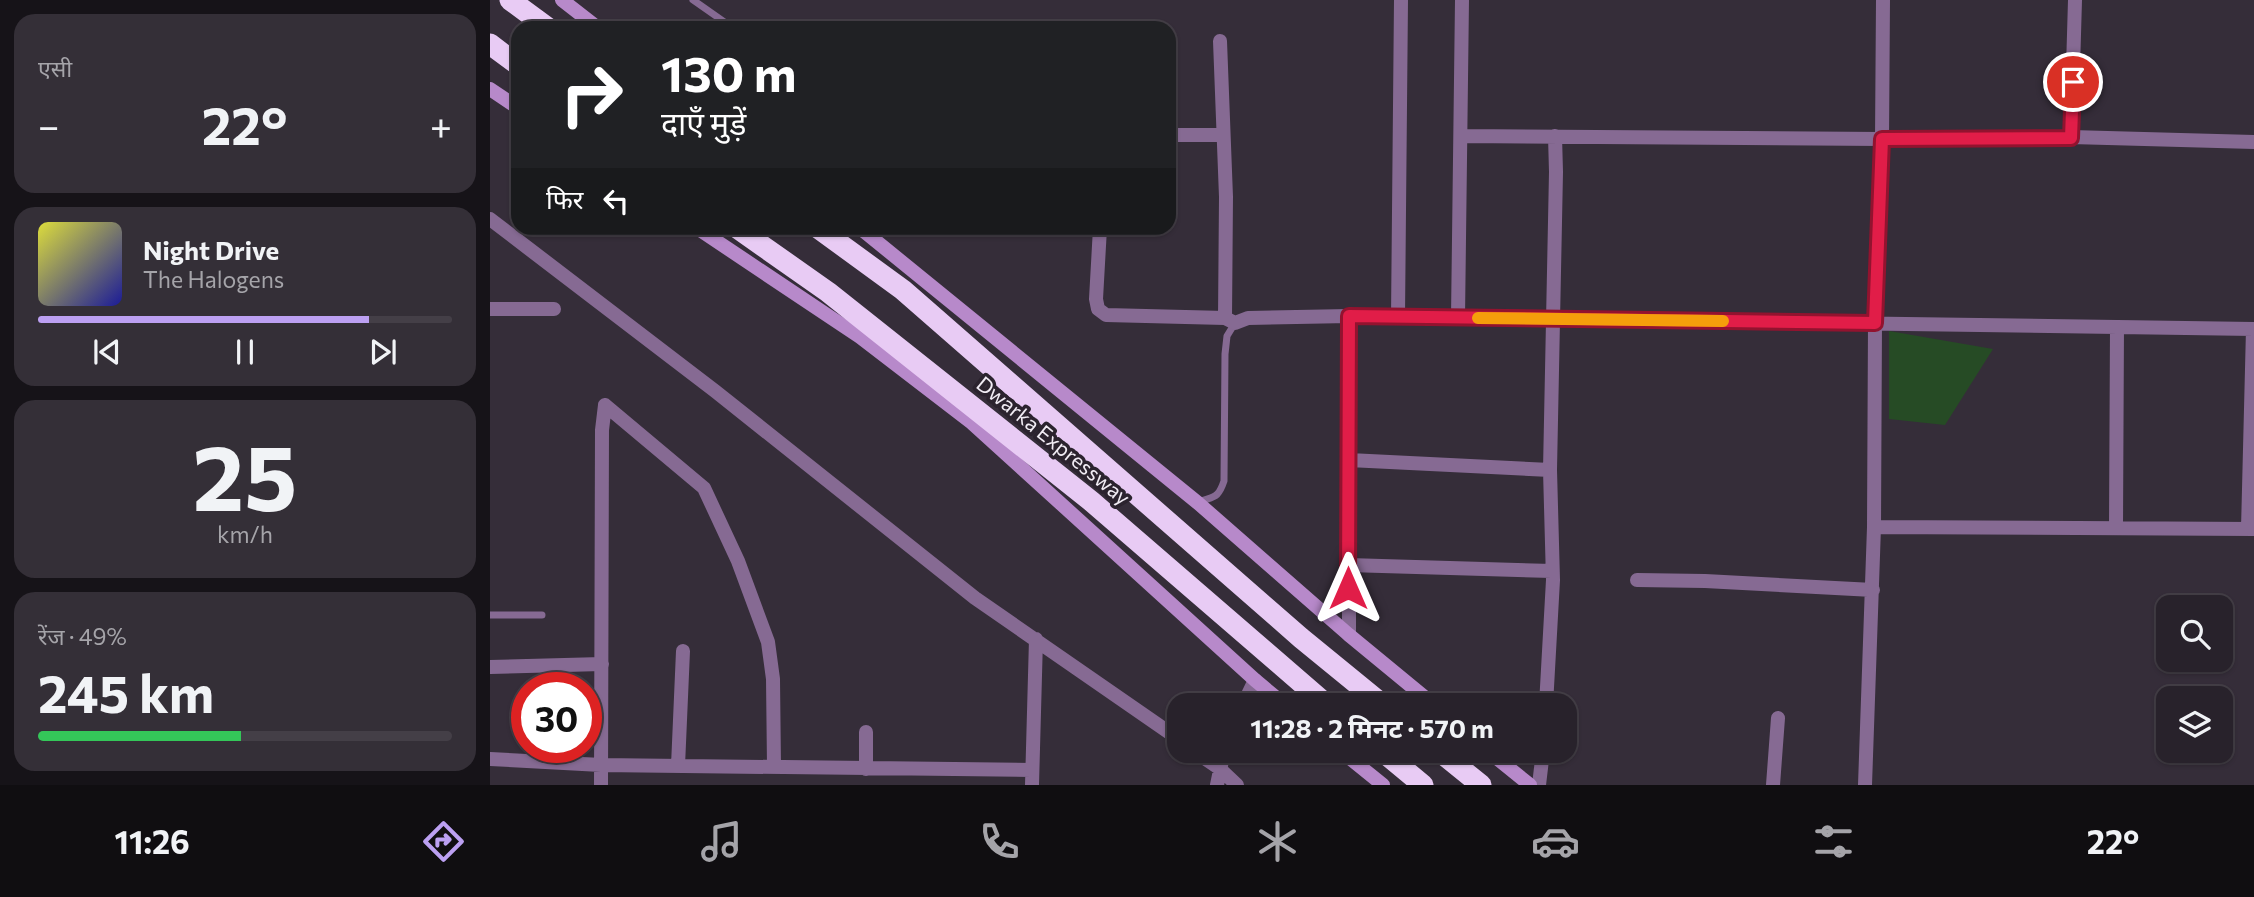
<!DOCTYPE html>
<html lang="hi">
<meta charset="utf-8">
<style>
:root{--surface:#28222b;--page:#342f37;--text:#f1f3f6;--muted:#a5a4a9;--line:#443f47;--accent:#bca0f2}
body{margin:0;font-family:Commissioner,"Noto Sans Devanagari",sans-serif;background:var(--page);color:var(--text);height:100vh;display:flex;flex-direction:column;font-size:26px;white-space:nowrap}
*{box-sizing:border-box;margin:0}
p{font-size:23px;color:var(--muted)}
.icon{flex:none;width:38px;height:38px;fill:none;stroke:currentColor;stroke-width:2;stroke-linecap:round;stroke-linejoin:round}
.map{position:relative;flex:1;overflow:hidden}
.details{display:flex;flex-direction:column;gap:14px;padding:14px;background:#161318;width:490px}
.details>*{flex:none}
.guide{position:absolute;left:21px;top:21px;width:665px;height:214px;border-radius:21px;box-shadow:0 2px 5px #0004,0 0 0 2px var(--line);background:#202124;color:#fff;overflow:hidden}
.controls{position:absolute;left:1666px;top:595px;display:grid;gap:14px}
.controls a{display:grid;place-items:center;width:77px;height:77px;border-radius:14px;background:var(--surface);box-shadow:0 2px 5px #0004,0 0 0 2px var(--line);font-size:35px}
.speed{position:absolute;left:21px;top:672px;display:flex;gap:14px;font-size:35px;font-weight:700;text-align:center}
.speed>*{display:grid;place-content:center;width:91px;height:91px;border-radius:50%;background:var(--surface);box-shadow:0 2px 5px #0004,0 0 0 2px var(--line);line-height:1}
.speed .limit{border:10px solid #d22;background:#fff;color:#111}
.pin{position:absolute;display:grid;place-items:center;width:60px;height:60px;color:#fff;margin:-30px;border:4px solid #fff;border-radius:50%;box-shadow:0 2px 7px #0007}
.me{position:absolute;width:77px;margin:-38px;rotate:0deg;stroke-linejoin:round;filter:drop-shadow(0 0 5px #0008)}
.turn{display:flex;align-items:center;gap:24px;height:147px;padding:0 35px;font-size:32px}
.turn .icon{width:91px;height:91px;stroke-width:2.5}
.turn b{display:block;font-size:49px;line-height:60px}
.then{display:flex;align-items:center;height:66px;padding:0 35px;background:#0003;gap:14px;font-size:26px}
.big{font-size:52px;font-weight:700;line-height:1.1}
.details .widget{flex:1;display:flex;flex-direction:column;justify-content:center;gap:10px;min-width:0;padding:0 24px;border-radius:21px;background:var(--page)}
.details .dial{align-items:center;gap:0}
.dial b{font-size:91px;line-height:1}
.song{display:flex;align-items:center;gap:21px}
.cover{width:84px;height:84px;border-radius:10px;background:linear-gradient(135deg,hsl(60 70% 55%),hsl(240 70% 35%))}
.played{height:7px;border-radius:4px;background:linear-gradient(90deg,var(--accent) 80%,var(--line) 80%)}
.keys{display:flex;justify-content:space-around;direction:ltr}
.heat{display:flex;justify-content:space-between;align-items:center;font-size:38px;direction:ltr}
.charge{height:10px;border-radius:5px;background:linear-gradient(90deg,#34c759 49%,var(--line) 0)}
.trip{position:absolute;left:677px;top:693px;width:410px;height:70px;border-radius:21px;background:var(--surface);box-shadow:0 2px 5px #0004,0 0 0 2px var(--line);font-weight:700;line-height:70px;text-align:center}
.tabs{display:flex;height:112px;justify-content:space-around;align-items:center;background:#100e11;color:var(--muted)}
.tabs .icon{width:49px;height:49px}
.tabs .selected{color:var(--accent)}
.tabs b{font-size:32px;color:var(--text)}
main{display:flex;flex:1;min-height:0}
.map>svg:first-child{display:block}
.green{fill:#264b25}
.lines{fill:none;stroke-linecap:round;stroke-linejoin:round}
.lane{stroke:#866a93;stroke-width:7}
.street{stroke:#866a93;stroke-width:14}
.secondary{stroke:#b789ca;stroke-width:14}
.highway{stroke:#e8cbf4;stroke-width:21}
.route-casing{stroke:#92132f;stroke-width:18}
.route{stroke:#e11d48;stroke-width:12}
.slow{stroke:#f59e0b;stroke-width:12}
.labels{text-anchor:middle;stroke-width:7;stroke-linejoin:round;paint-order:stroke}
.street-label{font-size:21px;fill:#f1ecf4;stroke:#2b232e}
</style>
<main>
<section class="details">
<div class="widget"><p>एसी</p>
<div class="heat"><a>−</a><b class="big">22°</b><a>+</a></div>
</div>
<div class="widget">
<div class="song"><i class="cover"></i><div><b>Night Drive</b><p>The Halogens</p></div></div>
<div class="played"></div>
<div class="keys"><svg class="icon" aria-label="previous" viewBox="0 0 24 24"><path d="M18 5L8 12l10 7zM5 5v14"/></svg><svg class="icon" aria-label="pause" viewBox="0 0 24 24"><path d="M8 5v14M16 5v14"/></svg><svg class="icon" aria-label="next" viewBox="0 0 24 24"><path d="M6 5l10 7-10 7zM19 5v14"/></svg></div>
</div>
<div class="widget dial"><b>25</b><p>km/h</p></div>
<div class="widget"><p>रेंज · 49%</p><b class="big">245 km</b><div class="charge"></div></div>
</section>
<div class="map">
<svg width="1764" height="785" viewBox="0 0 1764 785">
<rect width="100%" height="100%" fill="#352d39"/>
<path class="green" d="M 1399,331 L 1503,349 L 1455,425 L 1399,419 Z"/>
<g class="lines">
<path class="lane" d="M 203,0 L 243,28
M 709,502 C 724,496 728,499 734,481 L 735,354 L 737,336 L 745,323
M 0,615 L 52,615"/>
<path class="street" d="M 730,41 L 736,197 L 735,318
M 679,135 L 733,135
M 971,136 L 1392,139 L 1581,137 L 1764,142
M 1581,137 L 1585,0
M 0,219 L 225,391 L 485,598 L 690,740
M 610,228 L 606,299 L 608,309 L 616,315 L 735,318 L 745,323 L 758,318 L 859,316 L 1764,329
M 0,309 L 64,309
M 908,317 L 911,0
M 968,318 L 972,0
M 115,405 L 214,488 L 248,561 L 278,642 L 283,679 L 284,766
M 859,460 L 1060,470
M 1384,527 L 1385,323 L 1392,139 L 1393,0
M 1626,528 L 1627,327
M 1758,529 L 1763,329
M 858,565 L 1062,571
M 1147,580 L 1215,581 L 1383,590
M 859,635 L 859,316
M 0,667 L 112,664
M 753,705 L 765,680
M 1056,705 L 1063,580 L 1060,470 L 1066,172 L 1065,136
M 376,732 L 376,769
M 704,751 L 729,768 L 747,785
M 0,759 L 111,765 L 541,770
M 188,766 L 193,651
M 111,785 L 112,430 L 115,405
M 542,785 L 546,639
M 727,785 L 734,751
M 1049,785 L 1053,751
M 1283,785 L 1288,718
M 1375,785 L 1384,527 L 1764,529"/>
<path class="secondary" d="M 72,0 L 108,28
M 0,89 L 28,108
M 207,228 L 370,337 L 482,423 L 765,680 L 795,705
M 370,228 L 708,503 L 859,635 L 944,705
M 851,751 L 893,785
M 998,751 L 1040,785"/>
<path class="highway" d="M 20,0 L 58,28
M 0,44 L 28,65
M 247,228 L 338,292 L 601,501 L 837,705
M 328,228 L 413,290 L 811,638 L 893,705
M 892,751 L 933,785
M 949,751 L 991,785"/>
</g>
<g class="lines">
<g class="route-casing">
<path id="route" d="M 858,588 L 859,316 L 1385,323 L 1392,139 L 1581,138 L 1583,82"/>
</g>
<use href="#route" class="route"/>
<path class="slow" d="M 988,318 L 1233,321"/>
</g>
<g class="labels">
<g class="street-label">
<text transform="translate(563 441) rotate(39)" y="7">Dwarka Expressway</text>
</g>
</g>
</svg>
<div class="controls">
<a><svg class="icon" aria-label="search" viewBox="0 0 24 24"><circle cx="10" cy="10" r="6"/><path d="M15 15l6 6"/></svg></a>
<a><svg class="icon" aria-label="layers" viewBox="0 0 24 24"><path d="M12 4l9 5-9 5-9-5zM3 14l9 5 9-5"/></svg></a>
</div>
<div class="speed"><div class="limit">30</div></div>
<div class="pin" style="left:1583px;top:82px;background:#d93025"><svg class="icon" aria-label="arrive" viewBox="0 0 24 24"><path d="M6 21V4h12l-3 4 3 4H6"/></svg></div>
<svg class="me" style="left:858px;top:588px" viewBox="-20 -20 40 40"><path d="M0-17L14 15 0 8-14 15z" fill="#e11d48" stroke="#fff" stroke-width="4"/></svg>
<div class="trip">11:28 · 2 मिनट · 570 m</div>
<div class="guide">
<div class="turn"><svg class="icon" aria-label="right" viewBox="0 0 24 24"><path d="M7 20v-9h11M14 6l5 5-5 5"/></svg><div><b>130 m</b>दाएँ मुड़ें</div></div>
<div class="then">फिर<svg class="icon" aria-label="left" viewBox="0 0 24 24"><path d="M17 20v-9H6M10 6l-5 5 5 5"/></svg></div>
</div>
</div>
</main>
<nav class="tabs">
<b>11:26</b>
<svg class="icon selected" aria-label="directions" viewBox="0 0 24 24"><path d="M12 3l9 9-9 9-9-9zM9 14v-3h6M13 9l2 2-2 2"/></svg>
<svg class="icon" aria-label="music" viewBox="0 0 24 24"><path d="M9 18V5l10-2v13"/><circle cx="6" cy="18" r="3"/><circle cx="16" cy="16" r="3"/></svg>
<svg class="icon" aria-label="phone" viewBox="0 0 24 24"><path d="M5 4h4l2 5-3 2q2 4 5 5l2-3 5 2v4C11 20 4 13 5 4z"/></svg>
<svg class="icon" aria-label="climate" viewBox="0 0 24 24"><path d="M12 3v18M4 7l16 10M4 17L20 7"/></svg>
<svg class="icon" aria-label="car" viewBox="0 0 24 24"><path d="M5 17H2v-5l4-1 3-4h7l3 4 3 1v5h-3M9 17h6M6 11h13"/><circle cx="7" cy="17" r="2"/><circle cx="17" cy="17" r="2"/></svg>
<svg class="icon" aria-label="filters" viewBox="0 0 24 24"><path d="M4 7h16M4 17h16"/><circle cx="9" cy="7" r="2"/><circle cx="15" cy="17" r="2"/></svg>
<b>22°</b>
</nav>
